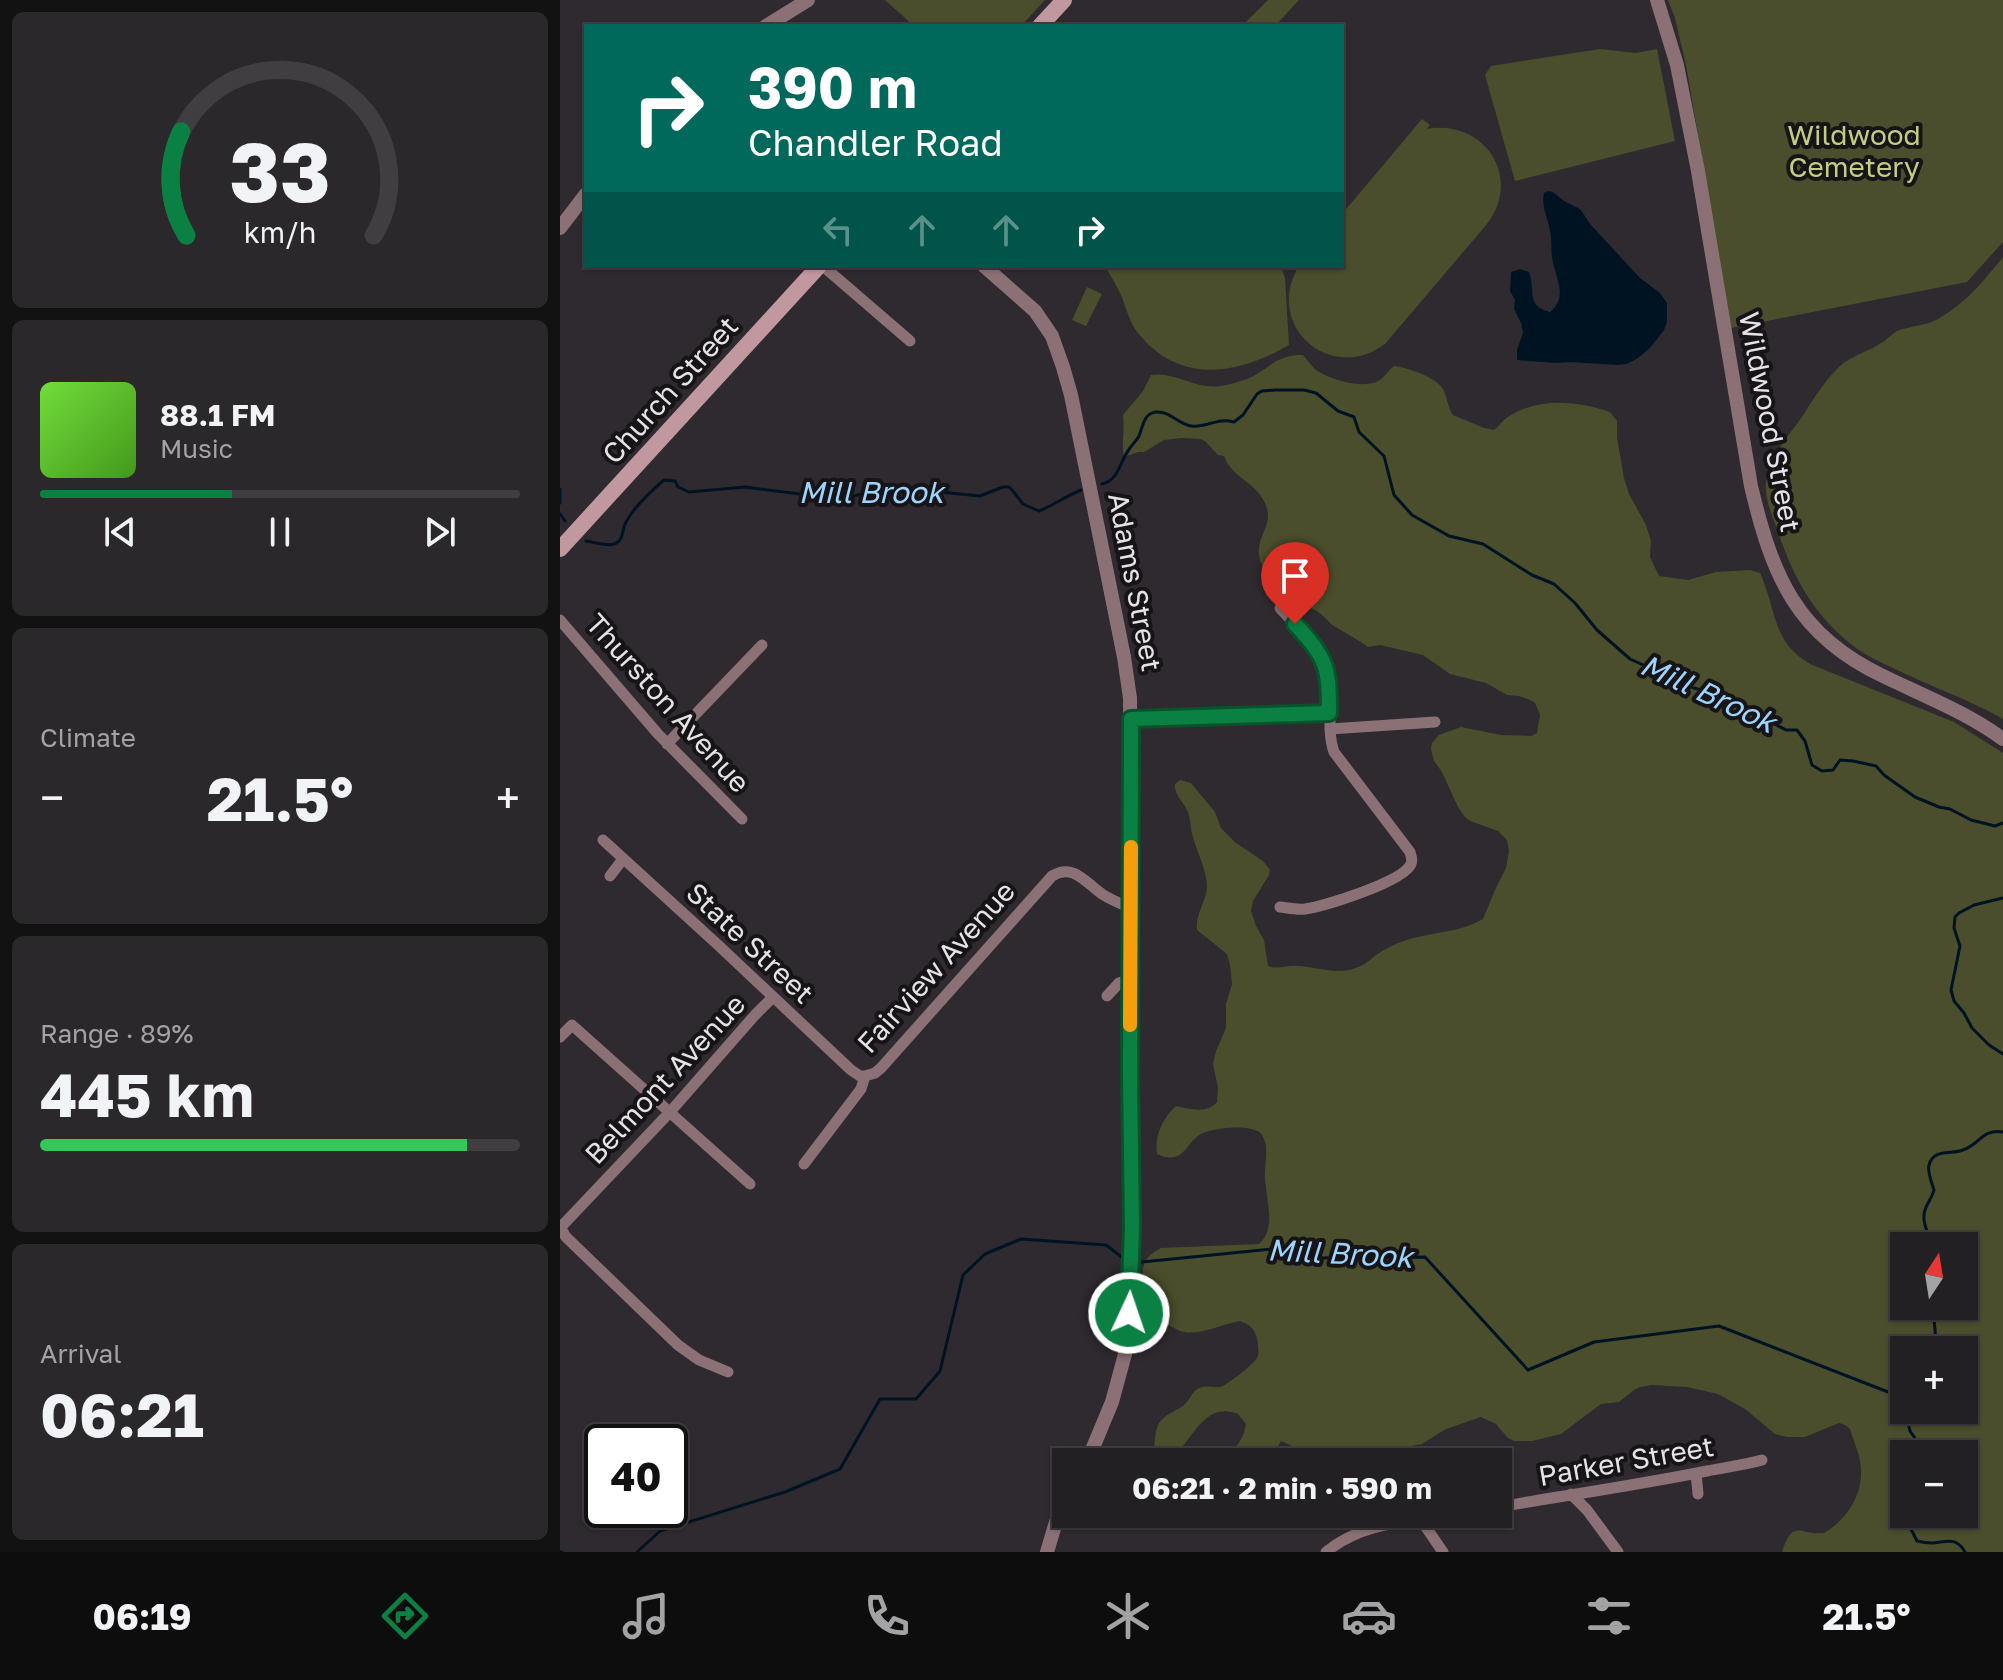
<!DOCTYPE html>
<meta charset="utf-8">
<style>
:root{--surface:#232023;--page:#2b282b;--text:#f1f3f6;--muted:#a3a3a6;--line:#403e41;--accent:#0b8043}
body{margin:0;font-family:"Golos Text",sans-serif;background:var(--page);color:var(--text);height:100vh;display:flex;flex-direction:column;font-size:30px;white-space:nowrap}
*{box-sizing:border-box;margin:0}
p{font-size:26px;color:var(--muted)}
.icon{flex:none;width:44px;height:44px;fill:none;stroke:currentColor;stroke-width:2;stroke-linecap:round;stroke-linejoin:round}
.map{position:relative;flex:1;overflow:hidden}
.drawer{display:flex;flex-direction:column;gap:12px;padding:12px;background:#131213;width:560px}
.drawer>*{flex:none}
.top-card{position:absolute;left:24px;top:24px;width:760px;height:244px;border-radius:0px;box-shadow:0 2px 6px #0004,0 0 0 2px var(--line);background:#00695c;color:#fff;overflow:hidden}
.needle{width:52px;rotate:12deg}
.tools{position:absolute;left:1330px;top:1232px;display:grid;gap:16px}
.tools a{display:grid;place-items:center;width:88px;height:88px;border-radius:0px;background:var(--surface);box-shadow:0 2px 6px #0004,0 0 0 2px var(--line);font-size:40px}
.speed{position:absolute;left:24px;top:1424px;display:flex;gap:16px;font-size:40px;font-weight:700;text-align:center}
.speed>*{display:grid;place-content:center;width:104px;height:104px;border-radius:50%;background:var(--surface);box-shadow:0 2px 6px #0004,0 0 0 2px var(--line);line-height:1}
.speed .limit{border:4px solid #111;border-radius:12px;background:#fff;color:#111}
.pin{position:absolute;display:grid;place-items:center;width:68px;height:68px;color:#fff;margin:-82px -34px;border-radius:50% 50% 50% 0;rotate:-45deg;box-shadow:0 0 8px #0007}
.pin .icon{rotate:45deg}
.me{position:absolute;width:88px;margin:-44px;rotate:3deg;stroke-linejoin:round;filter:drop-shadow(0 0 6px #0008)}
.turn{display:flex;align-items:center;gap:28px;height:168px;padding:0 32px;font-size:36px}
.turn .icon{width:104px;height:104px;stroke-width:2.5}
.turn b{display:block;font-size:56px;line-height:68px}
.lanes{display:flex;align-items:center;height:76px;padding:0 32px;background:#0003;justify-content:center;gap:40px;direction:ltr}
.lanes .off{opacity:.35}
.big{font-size:60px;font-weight:700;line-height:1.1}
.drawer .tile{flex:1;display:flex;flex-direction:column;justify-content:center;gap:12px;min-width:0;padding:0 28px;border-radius:12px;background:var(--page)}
.drawer .dial{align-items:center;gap:0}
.dial svg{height:208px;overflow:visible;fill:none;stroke:var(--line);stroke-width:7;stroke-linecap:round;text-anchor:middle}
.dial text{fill:var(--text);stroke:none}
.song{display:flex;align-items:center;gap:24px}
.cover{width:96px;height:96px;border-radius:12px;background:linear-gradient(135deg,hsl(100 70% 55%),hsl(100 70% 35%))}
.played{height:8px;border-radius:4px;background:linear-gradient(90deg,var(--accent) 40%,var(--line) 40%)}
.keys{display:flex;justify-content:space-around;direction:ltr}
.heat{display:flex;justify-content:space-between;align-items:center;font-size:44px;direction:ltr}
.charge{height:12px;border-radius:6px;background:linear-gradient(90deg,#34c759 89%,var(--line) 0)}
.trip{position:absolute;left:492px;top:1448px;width:460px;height:80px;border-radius:0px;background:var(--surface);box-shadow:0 2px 6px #0004,0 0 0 2px var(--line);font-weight:700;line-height:80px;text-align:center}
.dock{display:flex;height:128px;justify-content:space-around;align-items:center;background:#0e0d0e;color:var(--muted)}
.dock .icon{width:56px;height:56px}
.dock .current{color:var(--accent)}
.dock b{font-size:36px;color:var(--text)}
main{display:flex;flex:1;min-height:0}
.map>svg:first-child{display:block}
.green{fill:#4a4e2c;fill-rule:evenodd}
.water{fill:#001323}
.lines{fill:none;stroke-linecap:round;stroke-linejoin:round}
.stream{stroke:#001323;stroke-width:3}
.minor{stroke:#8b7176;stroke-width:11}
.tertiary{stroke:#8b7176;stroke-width:14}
.secondary{stroke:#c198a0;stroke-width:16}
.route-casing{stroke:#07532c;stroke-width:20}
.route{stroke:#0b8043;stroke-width:14}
.slow{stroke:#f59e0b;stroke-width:14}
.labels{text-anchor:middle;stroke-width:8;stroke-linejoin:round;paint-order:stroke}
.park-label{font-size:28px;fill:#c4cd7d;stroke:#161416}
.street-label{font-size:28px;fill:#e6e3e6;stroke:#161416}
.water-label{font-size:30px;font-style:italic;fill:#9bd5fe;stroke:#161416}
</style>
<main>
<section class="drawer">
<div class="tile dial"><svg viewBox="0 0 100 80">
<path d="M14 69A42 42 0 1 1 86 69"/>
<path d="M14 69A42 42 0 0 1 12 29" stroke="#0b8043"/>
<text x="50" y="56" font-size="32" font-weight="700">33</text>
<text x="50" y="72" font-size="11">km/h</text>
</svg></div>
<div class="tile">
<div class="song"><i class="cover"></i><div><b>88.1 FM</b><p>Music</p></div></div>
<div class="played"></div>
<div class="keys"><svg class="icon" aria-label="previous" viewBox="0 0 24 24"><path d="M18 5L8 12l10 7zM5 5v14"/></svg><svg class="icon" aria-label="pause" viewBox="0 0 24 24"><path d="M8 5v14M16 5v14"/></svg><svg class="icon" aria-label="next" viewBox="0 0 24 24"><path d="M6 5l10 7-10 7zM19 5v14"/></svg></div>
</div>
<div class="tile"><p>Climate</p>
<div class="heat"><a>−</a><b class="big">21.5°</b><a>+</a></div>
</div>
<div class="tile"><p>Range · 89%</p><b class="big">445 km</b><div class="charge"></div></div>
<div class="tile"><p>Arrival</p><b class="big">06:21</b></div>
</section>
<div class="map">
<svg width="1443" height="1552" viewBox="0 0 1443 1552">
<rect width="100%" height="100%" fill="#2f2a2f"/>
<path class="green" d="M 325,0 L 485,0 L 461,26 L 354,26 Z
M 708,0 L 739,0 L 715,26 L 682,26 Z
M 1108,0 L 1443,0 L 1443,242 L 1407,282 L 1171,328 L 1126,65 L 1115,18 Z
M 1040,49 L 1076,53 L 1097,49 L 1115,141 L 955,181 L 925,75 L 931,66 Z
M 862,119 L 870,125 L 867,129 C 924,119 963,177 927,224 L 825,344 C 770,385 703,325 739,266 L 782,266 L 782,214 Z
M 1443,257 L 1443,719 C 1408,699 1369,686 1333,668 C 1320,662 1307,656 1296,648 C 1253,615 1234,579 1217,529 C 1212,516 1204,496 1206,482 C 1210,454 1229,436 1244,414 C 1254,398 1270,373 1285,362 C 1297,354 1311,350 1323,342 C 1328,338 1332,334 1337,331 C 1350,326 1365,326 1378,319 C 1407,302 1423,282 1443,257 Z
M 545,266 L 721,266 L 725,278 L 729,345 C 677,375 620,385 578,333 C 569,322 566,306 560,293 C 556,284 550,275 545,266 Z
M 527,287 L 542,294 L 526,326 L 512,320 Z
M 737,355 L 743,355 C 747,359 751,366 756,370 C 771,380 803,390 820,380 C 825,376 829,370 834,366 C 848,368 876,377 883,389 C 887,397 888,407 893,415 L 924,428 L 934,430 C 939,426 943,420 948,417 C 978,397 1017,401 1050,412 L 1057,421 L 1057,438 L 1064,478 L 1069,494 L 1086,525 L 1091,541 L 1090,557 L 1099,576 L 1128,580 L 1156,572 L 1190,570 L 1200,573 C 1217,610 1211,641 1250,664 L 1394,722 L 1443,753 L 1443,1552 L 1222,1552 C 1233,1517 1240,1536 1264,1533 C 1285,1521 1301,1498 1301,1473 C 1302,1459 1294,1442 1290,1429 L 1285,1425 L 1279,1423 L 1245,1437 L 1227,1437 L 1215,1434 L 1185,1409 L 1158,1394 L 1127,1387 L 1092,1385 L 1080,1387 L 1074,1390 L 1059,1402 L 1041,1404 L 1001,1434 L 972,1441 L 954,1441 L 948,1438 L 936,1424 L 921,1417 L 886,1429 L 862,1444 L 819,1452 L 801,1454 L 783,1451 L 759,1454 L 749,1449 L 738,1449 L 721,1441 L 716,1450 L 696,1462 L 647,1462 C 668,1458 683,1445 686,1424 L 678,1414 C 634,1397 629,1467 595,1460 C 593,1452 595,1429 599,1423 C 605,1414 616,1411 624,1405 C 629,1401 631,1394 636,1390 C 644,1384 652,1388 660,1387 C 666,1386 697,1362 698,1356 C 699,1351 698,1343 697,1338 C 694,1328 689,1324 680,1321 C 662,1324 642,1335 624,1332 C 616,1330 591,1316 586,1309 C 581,1300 580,1269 586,1260 C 590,1254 596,1251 601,1248 L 699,1244 C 711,1234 710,1218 708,1203 C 707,1195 706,1187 705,1179 C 704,1165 710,1147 702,1135 C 695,1123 654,1128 643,1133 C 625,1141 625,1167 597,1154 C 594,1136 603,1118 616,1106 C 630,1109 647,1114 657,1102 L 658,1088 L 653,1064 L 656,1051 L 666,1028 L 666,1004 L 672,984 L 670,965 L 667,954 L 637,930 C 635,915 646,902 647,887 C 647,870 637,853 633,837 C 630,829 631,821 628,812 C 624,801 614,796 615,784 L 620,780 L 631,783 L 655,812 L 661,828 L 676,843 L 703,861 L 710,870 L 709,875 L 693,901 L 691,911 L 696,926 L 704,940 L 708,966 C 718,970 727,965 738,966 C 755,967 772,973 789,970 C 800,968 808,962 816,955 C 826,948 839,942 850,939 C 874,932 901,932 923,919 L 935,890 L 946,868 L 949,851 L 947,840 L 938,831 L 910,821 L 905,817 L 898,807 L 882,772 L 874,761 L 871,749 L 872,743 L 879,735 L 901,727 L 941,735 L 971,736 L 977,733 L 980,715 L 975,703 L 970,700 L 959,696 L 947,695 L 926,683 L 890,674 L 863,655 L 820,645 L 808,647 C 796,638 783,632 771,624 C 767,620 763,615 757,611 C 752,608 746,607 740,605 C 722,596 701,575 699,554 C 697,533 716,524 704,501 C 694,481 672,478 664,456 L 658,455 L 645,441 L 640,439 L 622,438 L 604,440 L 584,452 L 578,452 L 564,457 C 561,443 565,430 563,415 L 583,391 L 591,375 C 615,371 636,390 660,386 C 671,384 688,380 697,374 C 713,364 716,358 737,355 ZM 1344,1246 L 1404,1246 L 1404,1306 L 1344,1306 ZM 1344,1350 L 1404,1350 L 1404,1410 L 1344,1410 ZM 1344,1454 L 1404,1454 L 1404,1514 L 1344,1514 Z"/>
<path class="water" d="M 988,191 L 993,192 L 1004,201 L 1020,209 L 1031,225 L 1080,278 L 1100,293 L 1107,303 L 1107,322 L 1104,330 L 1089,349 L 1078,358 L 1067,364 L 1057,365 L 1011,362 L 996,363 L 957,360 L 957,350 L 963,333 L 961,323 L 954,309 L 955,300 L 950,291 L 951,272 L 960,269 L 969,272 C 976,290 965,306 990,312 C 1009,297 995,277 992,258 C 991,249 992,240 990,231 C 988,218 981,207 984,193 Z"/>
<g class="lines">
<path class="stream" d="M 542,484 C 558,481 560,462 568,451 C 571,445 576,442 579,436 C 583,426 584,413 596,412 C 610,411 618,424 631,426 C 646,428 658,417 674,422 L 683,415 L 697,394 L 702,391 L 715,390 L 744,390 L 756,393 L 778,411 L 794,417 L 799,432 L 824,456 L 834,495 L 852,515 L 889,536 L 923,544 L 972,575 L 994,584 L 1015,603 L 1037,630 L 1070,659 L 1134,688 L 1166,697 L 1194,715 L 1205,719 L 1226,730 L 1237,730 L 1245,741 L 1252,765 L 1262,771 L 1273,770 L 1280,760 L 1293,761 L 1316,766 L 1324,775 L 1355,797 L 1379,807 L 1390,809 L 1411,820 L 1435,826 L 1443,823
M 0,489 L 0,503
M 0,514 L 5,521
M 26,541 C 35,542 50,548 58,542 C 64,537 62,530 65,524 C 73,508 90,492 104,480 L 115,481 L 118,487 L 129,492 L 185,487 L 272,498 L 290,497 L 330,487 L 420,496 L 443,487 L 449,487 L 453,491 L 463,504 L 479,511 C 494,505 506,496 521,490
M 1443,898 L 1414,905 L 1399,913 L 1395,917 L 1394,928 L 1400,946 L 1391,990 L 1394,1001 L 1404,1013 L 1412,1028 L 1429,1045 L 1443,1054
M 1373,1246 C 1369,1235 1361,1222 1365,1210 C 1367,1203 1372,1198 1374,1190 C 1372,1183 1367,1172 1369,1165 C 1374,1148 1391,1155 1403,1150 C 1421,1144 1421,1129 1443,1132
M 582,1262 L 721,1248 L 754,1258 L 865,1257 L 968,1370 L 1034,1342 L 1159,1326 L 1341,1397
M 1366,1350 L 1375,1342 C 1377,1330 1372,1319 1374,1307 L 1377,1306
M 1344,1369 L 1338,1382 L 1344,1406
M 1345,1410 L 1350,1431 L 1366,1454
M 1349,1514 L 1350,1527 L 1357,1541 C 1361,1542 1367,1543 1372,1543 C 1386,1542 1396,1536 1405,1552
M 0,1552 L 2,1552
M 77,1552 L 100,1531 L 225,1492 L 280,1469 L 320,1399 L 356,1399 L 380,1371 L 403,1275 L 425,1254 L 461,1239 L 546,1245 L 563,1258"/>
<path class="minor" d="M 263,266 L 350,341
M 0,620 L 98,734 L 182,819
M 571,719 L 769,713
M 770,729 L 875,722
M 107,744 L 202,645
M 43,840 L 157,944 L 291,1070 L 300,1076 L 305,1076
M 50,876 L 63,859
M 720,907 C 728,908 737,910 745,909 C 765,906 843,882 851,864 C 853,859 851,857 850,852 L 774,752 C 765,726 775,696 767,669 C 759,645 736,626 720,608
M 547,996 L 559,983 L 571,979
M 0,1037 L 12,1025 L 190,1184
M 244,1164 L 301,1089 L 305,1076 L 315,1073 L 321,1068 L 492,876 C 513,863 525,882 542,894 C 551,900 561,904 571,908
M 0,1227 L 6,1237 L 118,1345 L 139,1360 L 168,1372
M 0,1228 L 110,1112 L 195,1015 L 213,997
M 1136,1473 L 1138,1494
M 1011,1494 L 1027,1510 L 1058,1552
M 938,1507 C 1008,1495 1078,1485 1147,1471 C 1166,1467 1184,1465 1202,1460
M 861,1520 L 883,1552
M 766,1552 C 804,1521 850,1522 896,1514"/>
<path class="tertiary" d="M 1097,0 L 1117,65 L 1138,171 L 1191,486 C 1212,575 1236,635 1323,676 C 1364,696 1406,712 1443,739
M 206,26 L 248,0
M 0,228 L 26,194
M 424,266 L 475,311 L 492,336 L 503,367 L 511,395 L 539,533 L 564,657 L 570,698 L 572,1228 L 568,1343 L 552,1402 L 527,1462
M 487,1552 L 496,1522 L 506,1503"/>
<path class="secondary" d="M 480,26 L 504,0
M 0,549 L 259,266"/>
</g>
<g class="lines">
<g class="route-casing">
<path id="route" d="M 569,1313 L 572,1228 L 570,1077 L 571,719 L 769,713 C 769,666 767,659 735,624"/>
</g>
<use href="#route" class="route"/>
<path class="slow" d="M 570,1025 L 571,847"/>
</g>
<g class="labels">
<g class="park-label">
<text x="1294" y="145">Wildwood<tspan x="1294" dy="32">Cemetery</tspan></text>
</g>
<g class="street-label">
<text transform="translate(110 390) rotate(-48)" y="10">Church Street</text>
<text transform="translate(1210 422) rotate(79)" y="10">Wildwood Street</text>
<text transform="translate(575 582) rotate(79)" y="10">Adams Street</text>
<text transform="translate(108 703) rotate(48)" y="10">Thurston Avenue</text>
<text transform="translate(190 943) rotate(43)" y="10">State Street</text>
<text transform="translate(376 967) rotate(-48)" y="10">Fairview Avenue</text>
<text transform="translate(105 1079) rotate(-47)" y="10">Belmont Avenue</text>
<text transform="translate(1066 1461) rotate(-10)" y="10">Parker Street</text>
</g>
<g class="water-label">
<text x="311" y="503">Mill Brook</text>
<text transform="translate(1148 694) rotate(25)" y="10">Mill Brook</text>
<text transform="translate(780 1254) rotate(3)" y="10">Mill Brook</text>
</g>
</g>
</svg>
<div class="tools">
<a><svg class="needle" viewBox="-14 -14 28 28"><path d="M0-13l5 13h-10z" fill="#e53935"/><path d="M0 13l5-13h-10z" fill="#a3a3a6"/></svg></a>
<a>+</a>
<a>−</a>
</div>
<div class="speed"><div class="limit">40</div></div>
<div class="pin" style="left:735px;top:624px;background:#d93025"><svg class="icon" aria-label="arrive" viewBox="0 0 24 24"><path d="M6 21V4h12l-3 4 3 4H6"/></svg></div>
<svg class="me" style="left:569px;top:1313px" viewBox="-20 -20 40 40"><circle r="17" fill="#0b8043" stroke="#fff" stroke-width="3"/><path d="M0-11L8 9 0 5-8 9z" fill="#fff"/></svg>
<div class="trip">06:21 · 2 min · 590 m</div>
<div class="top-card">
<div class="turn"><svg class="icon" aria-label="right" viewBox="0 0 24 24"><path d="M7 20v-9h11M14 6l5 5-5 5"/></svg><div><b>390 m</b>Chandler Road</div></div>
<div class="lanes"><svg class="icon off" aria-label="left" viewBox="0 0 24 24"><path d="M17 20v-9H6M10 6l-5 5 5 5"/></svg><svg class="icon off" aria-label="ahead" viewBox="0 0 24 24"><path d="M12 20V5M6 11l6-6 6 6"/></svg><svg class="icon off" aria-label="ahead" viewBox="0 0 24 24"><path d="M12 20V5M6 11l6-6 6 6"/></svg><svg class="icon" aria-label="right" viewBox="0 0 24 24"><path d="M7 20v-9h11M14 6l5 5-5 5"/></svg></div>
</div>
</div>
</main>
<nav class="dock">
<b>06:19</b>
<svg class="icon current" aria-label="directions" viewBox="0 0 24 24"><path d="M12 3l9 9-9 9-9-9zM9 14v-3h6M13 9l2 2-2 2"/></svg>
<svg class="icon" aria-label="music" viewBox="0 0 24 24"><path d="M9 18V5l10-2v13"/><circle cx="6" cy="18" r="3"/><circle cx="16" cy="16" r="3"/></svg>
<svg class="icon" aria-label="phone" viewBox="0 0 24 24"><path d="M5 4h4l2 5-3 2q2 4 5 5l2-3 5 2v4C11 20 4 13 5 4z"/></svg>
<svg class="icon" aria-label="climate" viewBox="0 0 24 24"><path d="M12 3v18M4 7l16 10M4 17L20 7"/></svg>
<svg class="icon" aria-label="car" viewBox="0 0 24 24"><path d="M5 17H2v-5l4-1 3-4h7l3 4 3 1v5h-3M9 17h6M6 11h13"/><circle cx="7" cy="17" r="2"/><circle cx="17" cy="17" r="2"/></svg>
<svg class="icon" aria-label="filters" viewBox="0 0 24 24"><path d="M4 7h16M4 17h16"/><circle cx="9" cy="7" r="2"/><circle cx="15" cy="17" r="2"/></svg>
<b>21.5°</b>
</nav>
